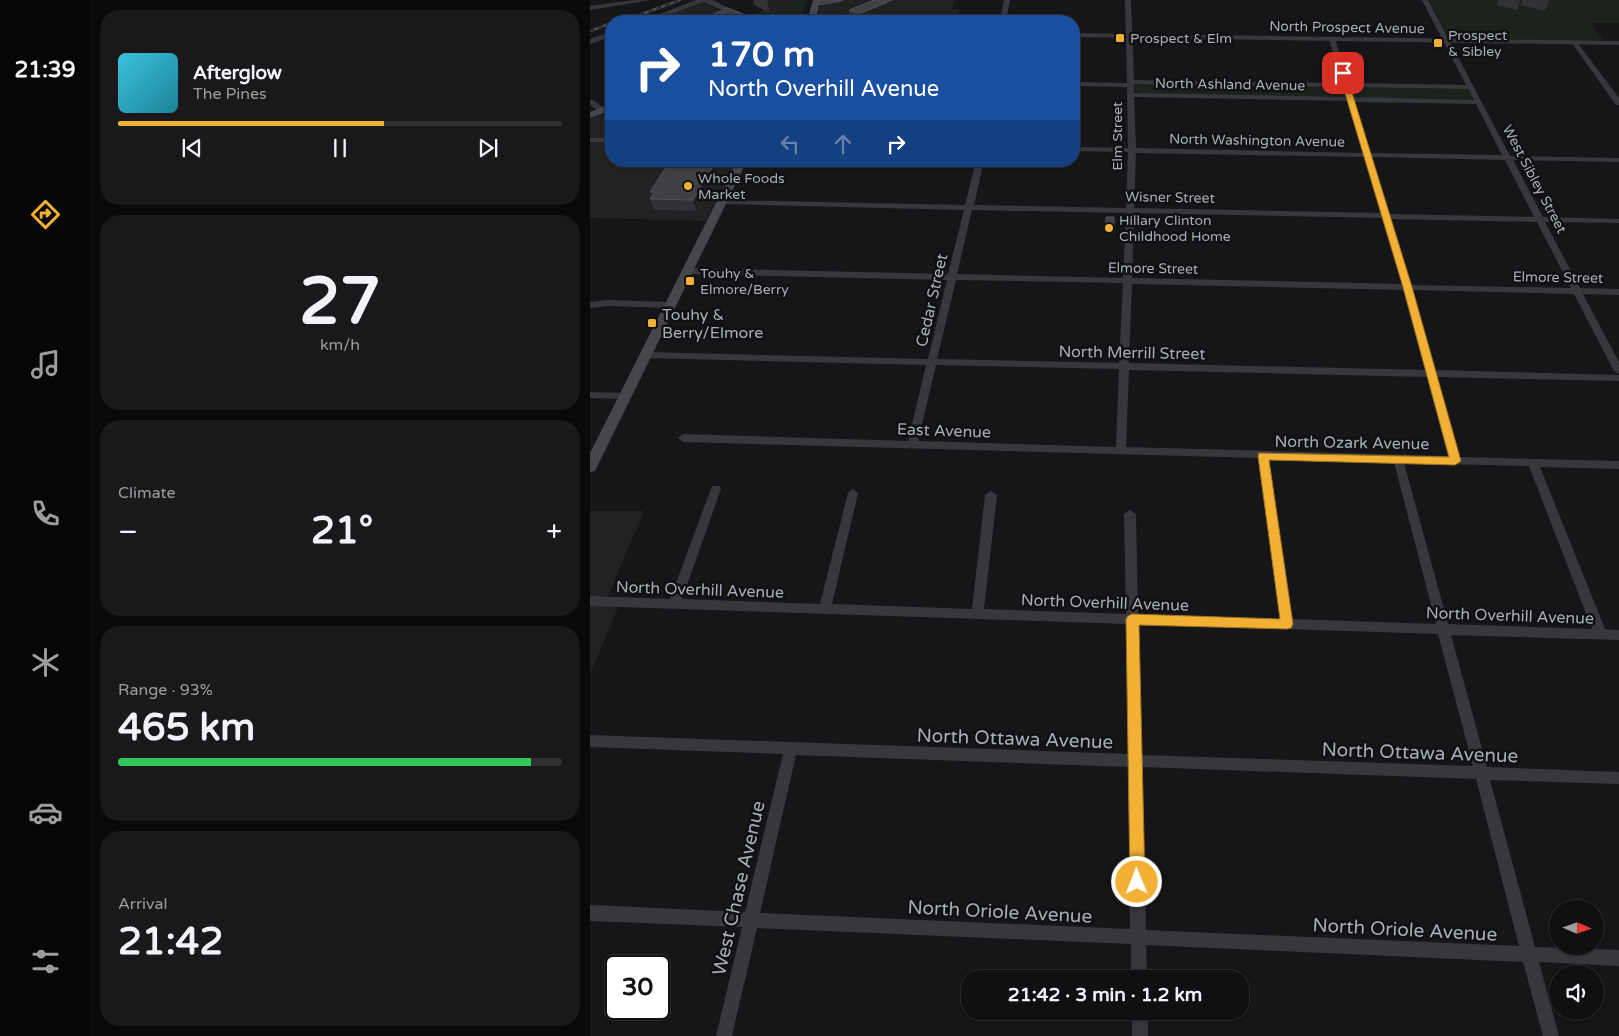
<!DOCTYPE html>
<meta charset="utf-8">
<style>
:root{--surface:#101012;--page:#19191b;--text:#f1f3f6;--muted:#9c9d9f;--line:#303032;--accent:#f2b134}
body{margin:0;font-family:"Varela Round",sans-serif;background:var(--page);color:var(--text);height:100vh;display:flex;flex-direction:column;font-size:19px;white-space:nowrap}
*{box-sizing:border-box;margin:0}
p{font-size:16px;color:var(--muted)}
.icon{flex:none;width:28px;height:28px;fill:none;stroke:currentColor;stroke-width:2;stroke-linecap:round;stroke-linejoin:round}
.map{position:relative;flex:1;overflow:hidden}
.sheet{display:flex;flex-direction:column;gap:10px;padding:10px;background:#09090a;width:500px}
.sheet>*{flex:none}
.banner{position:absolute;left:15px;top:15px;width:475px;height:152px;border-radius:20px;box-shadow:0 1px 4px #0004,0 0 0 1px var(--line);background:#1a4fa0;color:#fff;overflow:hidden}
.needle{width:32px;rotate:92deg}
.fabs{position:absolute;left:959px;top:900px;display:grid;gap:10px}
.fabs a{display:grid;place-items:center;width:55px;height:55px;border-radius:50%;background:var(--surface);box-shadow:0 1px 4px #0004,0 0 0 1px var(--line);font-size:25px}
.speed{position:absolute;left:15px;top:955px;display:flex;gap:10px;font-size:25px;font-weight:700;text-align:center}
.speed>*{display:grid;place-content:center;width:65px;height:65px;border-radius:50%;background:var(--surface);box-shadow:0 1px 4px #0004,0 0 0 1px var(--line);line-height:1}
.speed .limit{border:2px solid #111;border-radius:8px;background:#fff;color:#111}
.pin{position:absolute;display:grid;place-items:center;width:42px;height:42px;color:#fff;margin:-21px;border-radius:10px;box-shadow:0 2px 8px #0006}
.me{position:absolute;width:55px;margin:-28px;rotate:359deg;stroke-linejoin:round;filter:drop-shadow(0 0 4px #0008)}
.turn{display:flex;align-items:center;gap:18px;height:105px;padding:0 20px;font-size:22px}
.turn .icon{width:65px;height:65px;stroke-width:2.5}
.turn b{display:block;font-size:35px;line-height:42px}
.lanes{display:flex;align-items:center;height:48px;padding:0 20px;background:#0003;justify-content:center;gap:25px;direction:ltr}
.lanes .off{opacity:.35}
.big{font-size:38px;font-weight:800;line-height:1.1}
.sheet .widget{flex:1;display:flex;flex-direction:column;justify-content:center;gap:8px;min-width:0;padding:0 18px;border-radius:20px;background:var(--page)}
.sheet .dial{align-items:center;gap:0}
.dial b{font-size:65px;line-height:1}
.song{display:flex;align-items:center;gap:15px}
.cover{width:60px;height:60px;border-radius:8px;background:linear-gradient(135deg,hsl(190 70% 55%),hsl(190 70% 35%))}
.played{height:5px;border-radius:2px;background:linear-gradient(90deg,var(--accent) 60%,var(--line) 60%)}
.keys{display:flex;justify-content:space-around;direction:ltr}
.heat{display:flex;justify-content:space-between;align-items:center;font-size:28px;direction:ltr}
.charge{height:8px;border-radius:4px;background:linear-gradient(90deg,#34c759 93%,var(--line) 0)}
.trip{position:absolute;left:371px;top:970px;width:288px;height:50px;border-radius:20px;background:var(--surface);box-shadow:0 1px 4px #0004,0 0 0 1px var(--line);font-weight:800;line-height:50px;text-align:center}
main{display:flex;flex:1;min-height:0}
.tabs{display:flex;flex-direction:column;width:90px;justify-content:space-around;align-items:center;background:#060607;color:var(--muted)}
.tabs .icon{width:35px;height:35px}
.tabs .current{color:var(--accent)}
.tabs b{font-size:22px;color:var(--text)}
.map>svg:first-child{display:block}
.built{fill:#222225}
.green{fill:#1c231d}
.lines{fill:none;stroke-linecap:round;stroke-linejoin:round}
.minor{fill:#37383d;fill-rule:evenodd}
.tertiary{fill:#37383d;fill-rule:evenodd}
.secondary{fill:#45474d;fill-rule:evenodd}
.rail-casing{stroke:#4a4c52;stroke-width:2.5}
.rail{stroke:#111113;stroke-width:1;stroke-dasharray:4.5;stroke-linecap:butt}
.wall{fill:#323236}
.shaded-wall{fill:#212124}
.building{fill:#3f3f44;stroke:#4f5156}
.route{fill:#f2b134;stroke:#9d7322}
.poi-dot{fill:#f2b134;stroke:#111113;stroke-width:2}
.labels{text-anchor:middle;stroke-width:5;stroke-linejoin:round;paint-order:stroke}
.far-street-label{font-size:14px;fill:#a8adb8;stroke:#111113}
.far-poi-label{font-size:14px;fill:#a8adb8;stroke:#111113;text-anchor:start}
.street-label{font-size:16px;fill:#a8adb8;stroke:#111113}
.poi-label{font-size:16px;fill:#a8adb8;stroke:#111113;text-anchor:start}
.near-street-label{font-size:19px;fill:#a8adb8;stroke:#111113}
</style>
<main>
<nav class="tabs">
<b>21:39</b>
<svg class="icon current" aria-label="directions" viewBox="0 0 24 24"><path d="M12 3l9 9-9 9-9-9zM9 14v-3h6M13 9l2 2-2 2"/></svg>
<svg class="icon" aria-label="music" viewBox="0 0 24 24"><path d="M9 18V5l10-2v13"/><circle cx="6" cy="18" r="3"/><circle cx="16" cy="16" r="3"/></svg>
<svg class="icon" aria-label="phone" viewBox="0 0 24 24"><path d="M5 4h4l2 5-3 2q2 4 5 5l2-3 5 2v4C11 20 4 13 5 4z"/></svg>
<svg class="icon" aria-label="climate" viewBox="0 0 24 24"><path d="M12 3v18M4 7l16 10M4 17L20 7"/></svg>
<svg class="icon" aria-label="car" viewBox="0 0 24 24"><path d="M5 17H2v-5l4-1 3-4h7l3 4 3 1v5h-3M9 17h6M6 11h13"/><circle cx="7" cy="17" r="2"/><circle cx="17" cy="17" r="2"/></svg>
<svg class="icon" aria-label="filters" viewBox="0 0 24 24"><path d="M4 7h16M4 17h16"/><circle cx="9" cy="7" r="2"/><circle cx="15" cy="17" r="2"/></svg>
</nav>
<section class="sheet">
<div class="widget">
<div class="song"><i class="cover"></i><div><b>Afterglow</b><p>The Pines</p></div></div>
<div class="played"></div>
<div class="keys"><svg class="icon" aria-label="previous" viewBox="0 0 24 24"><path d="M18 5L8 12l10 7zM5 5v14"/></svg><svg class="icon" aria-label="pause" viewBox="0 0 24 24"><path d="M8 5v14M16 5v14"/></svg><svg class="icon" aria-label="next" viewBox="0 0 24 24"><path d="M6 5l10 7-10 7zM19 5v14"/></svg></div>
</div>
<div class="widget dial"><b>27</b><p>km/h</p></div>
<div class="widget"><p>Climate</p>
<div class="heat"><a>−</a><b class="big">21°</b><a>+</a></div>
</div>
<div class="widget"><p>Range · 93%</p><b class="big">465 km</b><div class="charge"></div></div>
<div class="widget"><p>Arrival</p><b class="big">21:42</b></div>
</section>
<div class="map">
<svg width="1029" height="1036" viewBox="0 0 1029 1036">
<rect width="100%" height="100%" fill="#161618"/>
<path class="built" d="M 305,0 L 367,0 L 364,1 L 362,9 L 369,9 L 368,15 L 306,14 L 296,21 L 250,21 Z
M 113,3 L 153,21 L 77,21 L 70,18 Z
M 21,110 L 21,161 L 147,161 L 115,221 L 0,218 L 0,118 Z
M 0,511 L 54,511 L 17,598 L 32,598 L 0,674 Z"/>
<path class="green" d="M 200,0 L 217,0 L 210,21 L 174,21 L 162,15 L 174,10 L 180,13 L 206,5 Z
M 839,0 L 1029,0 L 1029,23 L 1000,23 L 1013,40 L 864,39 L 857,34 Z
M 548,84 L 877,89 L 883,98 L 881,100 L 552,94 L 544,90 L 544,86 Z"/>
<g class="lines">
<path class="minor" d="M 45,0 L 61,0 L 0,10 L 0,6 Z
M 414,0 L 420,0 L 416,21 L 410,21 Z
M 535,0 L 541,0 L 544,80 L 752,83 L 739,39 L 742,37 L 745,39 L 759,83 L 876,85 L 832,0 L 838,0 L 920,156 L 1029,158 L 1029,162 L 923,160 L 953,217 L 1029,219 L 1029,223 L 955,222 L 990,288 L 1029,289 L 1029,295 L 993,294 L 1029,362 L 1029,374 L 1024,371 L 984,294 L 822,290 L 845,370 L 1029,375 L 1029,381 L 847,377 L 869,457 L 1029,461 L 1029,469 L 950,467 L 1015,629 L 1029,630 L 1029,640 L 861,635 L 897,767 L 1029,772 L 1029,784 L 900,780 L 945,947 L 1029,950 L 1029,966 L 949,962 L 969,1036 L 953,1036 L 933,962 L 556,945 L 557,979 L 541,979 L 541,944 L 167,928 L 142,1036 L 126,1036 L 152,927 L 0,921 L 0,905 L 155,912 L 193,754 L 0,747 L 0,735 L 538,754 L 536,624 L 0,606 L 0,596 L 80,599 L 122,486 L 130,486 L 131,489 L 92,599 L 230,604 L 258,493 L 263,489 L 268,493 L 242,604 L 382,609 L 395,495 L 401,491 L 407,495 L 394,609 L 536,614 L 534,514 L 540,510 L 546,514 L 548,614 L 690,619 L 668,458 L 93,442 L 88,438 L 93,434 L 318,441 L 336,365 L 55,358 L 50,355 L 55,352 L 338,359 L 357,280 L 97,274 L 93,271 L 97,268 L 358,274 L 374,210 L 131,204 L 127,202 L 131,200 L 375,205 L 386,161 L 394,161 L 384,205 L 536,208 L 538,152 L 484,151 L 484,147 L 538,148 L 537,87 L 484,86 L 484,82 L 537,83 ZM 544,84 L 753,87 L 756,97 L 544,93 ZM 760,87 L 878,89 L 884,100 L 763,97 ZM 544,97 L 757,101 L 773,153 L 546,148 ZM 764,102 L 886,104 L 912,155 L 780,153 ZM 546,153 L 774,157 L 791,213 L 544,208 ZM 782,157 L 915,160 L 944,217 L 799,214 ZM 382,210 L 536,213 L 533,278 L 367,274 ZM 544,213 L 792,218 L 812,284 L 542,278 ZM 800,219 L 947,222 L 981,288 L 821,285 ZM 366,280 L 533,283 L 529,363 L 347,359 ZM 542,284 L 813,290 L 835,370 L 539,363 ZM 346,365 L 529,369 L 526,447 L 328,441 ZM 539,370 L 837,377 L 858,456 L 536,447 ZM 679,459 L 804,462 L 846,624 L 702,619 ZM 814,463 L 939,466 L 1002,629 L 858,624 ZM 548,624 L 848,634 L 883,766 L 551,755 ZM 206,755 L 538,767 L 540,929 L 170,913 ZM 552,767 L 886,779 L 929,946 L 556,930 Z
M 985,41 L 987,42 L 1029,98 L 1029,105 L 1026,105 L 982,43 Z
M 0,100 L 3,100 L 17,110 L 10,112 L 0,105 Z
M 0,138 L 21,138 L 21,142 L 0,142 Z
M 18,300 L 80,302 L 85,305 L 80,308 L 18,306 L 0,308 L 0,302 Z
M 0,392 L 35,393 L 40,396 L 35,399 L 0,398 Z
M 542,1011 L 558,1011 L 558,1036 L 542,1036 Z"/>
<path class="tertiary" d="M 106,0 L 122,0 L 166,21 L 156,21 L 114,2 L 62,21 L 52,21 Z
M 21,32 L 21,37 L 0,44 L 0,39 Z
M 484,33 L 1029,41 L 1029,45 L 484,37 Z"/>
<path class="secondary" d="M 223,0 L 231,0 L 225,21 L 217,21 Z
M 293,0 L 304,0 L 252,21 L 241,21 Z
M 21,104 L 21,110 L 0,118 L 0,112 Z
M 147,161 L 157,161 L 7,467 L 5,471 L 0,472 L 0,453 Z"/>
<g class="rail-casing">
<path id="rail" d="M 33,21 L 90,0
M 0,31 L 21,23"/>
</g>
<use href="#rail" class="rail"/>
</g>
<path class="wall" d="M 163,0 L 205,0 L 206,5 L 180,13 L 164,5 Z
M 908,0 L 965,0 L 963,6 L 955,11 L 931,5 L 927,10 L 907,5 Z
M 296,3 L 297,12 L 275,21 L 264,21 L 260,20 L 259,12 L 250,15 L 230,19 L 228,5 Z
M 126,161 L 130,161 L 132,168 L 107,211 L 64,210 L 60,199 L 62,196 L 60,192 Z
M 516,217 L 524,217 L 524,233 L 516,233 Z"/>
<path class="shaded-wall" d="M 177,0 L 205,0 L 206,5 L 180,13 Z
M 253,0 L 289,0 L 259,10 L 259,12 L 250,15 L 230,19 L 228,5 Z
M 930,0 L 933,0 L 931,5 L 927,10 Z
M 959,0 L 965,0 L 963,6 L 955,11 Z
M 296,3 L 297,12 L 275,21 L 269,21 L 268,14 Z
M 126,161 L 130,161 L 132,168 L 107,211 L 103,200 Z"/>
<path class="building" d="M 230,0 L 253,0 L 247,2 L 228,5 Z
M 284,0 L 289,0 L 296,3 L 268,14 L 259,10 Z
M 138,8 L 171,21 L 112,21 L 125,16 L 121,15 Z
M 80,161 L 126,161 L 103,200 L 60,199 L 65,192 L 60,192 Z
M 516,217 L 524,217 L 524,226 L 516,226 Z"/>
<path class="route" d="M 753,71 L 756,73 L 822,287 L 871,461 L 865,465 L 679,460 L 703,624 L 701,628 L 697,629 L 549,625 L 555,882 L 553,888 L 547,890 L 542,888 L 540,882 L 536,619 L 538,616 L 542,614 L 690,619 L 668,456 L 669,453 L 859,457 L 813,287 L 749,73 Z"/>
<g class="poi-dot">
<rect x="525" y="33" width="10" height="10" rx="2.5"/>
<rect x="843" y="38" width="10" height="10" rx="2.5"/>
<circle cx="98" cy="186" r="5"/>
<circle cx="519" cy="228" r="5"/>
<rect x="95" y="276" width="10" height="10" rx="2.5"/>
<rect x="57" y="318" width="10" height="10" rx="2.5"/>
</g>
<g class="labels">
<g class="far-street-label">
<text transform="translate(757 27) rotate(1)" y="5">North Prospect Avenue</text>
<text transform="translate(640 84) rotate(1)" y="5">North Ashland Avenue</text>
<text transform="translate(527 136) rotate(-90)" y="5">Elm Street</text>
<text transform="translate(667 140) rotate(1)" y="5">North Washington Avenue</text>
<text transform="translate(945 179) rotate(62)" y="5">West Sibley Street</text>
<text transform="translate(580 197) rotate(1)" y="5">Wisner Street</text>
<text transform="translate(563 268) rotate(1)" y="5">Elmore Street</text>
<text transform="translate(968 277) rotate(1)" y="5">Elmore Street</text>
</g>
<g class="far-poi-label">
<text x="858" y="40">Prospect<tspan x="858" dy="16">&amp; Sibley</tspan></text>
<text x="540" y="43">Prospect &amp; Elm</text>
<text x="108" y="183">Whole Foods<tspan x="108" dy="16">Market</tspan></text>
<text x="529" y="225">Hillary Clinton<tspan x="529" dy="16">Childhood Home</tspan></text>
<text x="110" y="278">Touhy &amp;<tspan x="110" dy="16">Elmore/Berry</tspan></text>
</g>
<g class="street-label">
<text transform="translate(341 300) rotate(-77)" y="6">Cedar Street</text>
<text transform="translate(542 352) rotate(1)" y="6">North Merrill Street</text>
<text transform="translate(354 430) rotate(2)" y="6">East Avenue</text>
<text transform="translate(762 442) rotate(1)" y="6">North Ozark Avenue</text>
<text transform="translate(110 589) rotate(2)" y="6">North Overhill Avenue</text>
<text transform="translate(515 602) rotate(2)" y="6">North Overhill Avenue</text>
<text transform="translate(920 615) rotate(2)" y="6">North Overhill Avenue</text>
</g>
<g class="poi-label">
<text x="72" y="320">Touhy &amp;<tspan x="72" dy="18">Berry/Elmore</tspan></text>
</g>
<g class="near-street-label">
<text transform="translate(425 738) rotate(2)" y="7">North Ottawa Avenue</text>
<text transform="translate(830 752) rotate(2)" y="7">North Ottawa Avenue</text>
<text transform="translate(148 888) rotate(-77)" y="7">West Chase Avenue</text>
<text transform="translate(410 911) rotate(3)" y="7">North Oriole Avenue</text>
<text transform="translate(815 929) rotate(3)" y="7">North Oriole Avenue</text>
</g>
</g>
</svg>
<div class="fabs">
<a><svg class="needle" viewBox="-14 -14 28 28"><path d="M0-13l5 13h-10z" fill="#e53935"/><path d="M0 13l5-13h-10z" fill="#9c9d9f"/></svg></a>
<a><svg class="icon" aria-label="sound" viewBox="0 0 24 24"><path d="M4 9h4l5-4v14l-5-4H4zM17 9q2 3 0 6"/></svg></a>
</div>
<div class="speed"><div class="limit">30</div></div>
<div class="pin" style="left:753px;top:73px;background:#d93025"><svg class="icon" aria-label="arrive" viewBox="0 0 24 24"><path d="M6 21V4h12l-3 4 3 4H6"/></svg></div>
<svg class="me" style="left:547px;top:882px" viewBox="-20 -20 40 40"><circle r="17" fill="#f2b134" stroke="#fff" stroke-width="3"/><path d="M0-11L8 9 0 5-8 9z" fill="#fff"/></svg>
<div class="trip">21:42 · 3 min · 1.2 km</div>
<div class="banner">
<div class="turn"><svg class="icon" aria-label="right" viewBox="0 0 24 24"><path d="M7 20v-9h11M14 6l5 5-5 5"/></svg><div><b>170 m</b>North Overhill Avenue</div></div>
<div class="lanes"><svg class="icon off" aria-label="left" viewBox="0 0 24 24"><path d="M17 20v-9H6M10 6l-5 5 5 5"/></svg><svg class="icon off" aria-label="ahead" viewBox="0 0 24 24"><path d="M12 20V5M6 11l6-6 6 6"/></svg><svg class="icon" aria-label="right" viewBox="0 0 24 24"><path d="M7 20v-9h11M14 6l5 5-5 5"/></svg></div>
</div>
</div>
</main>
